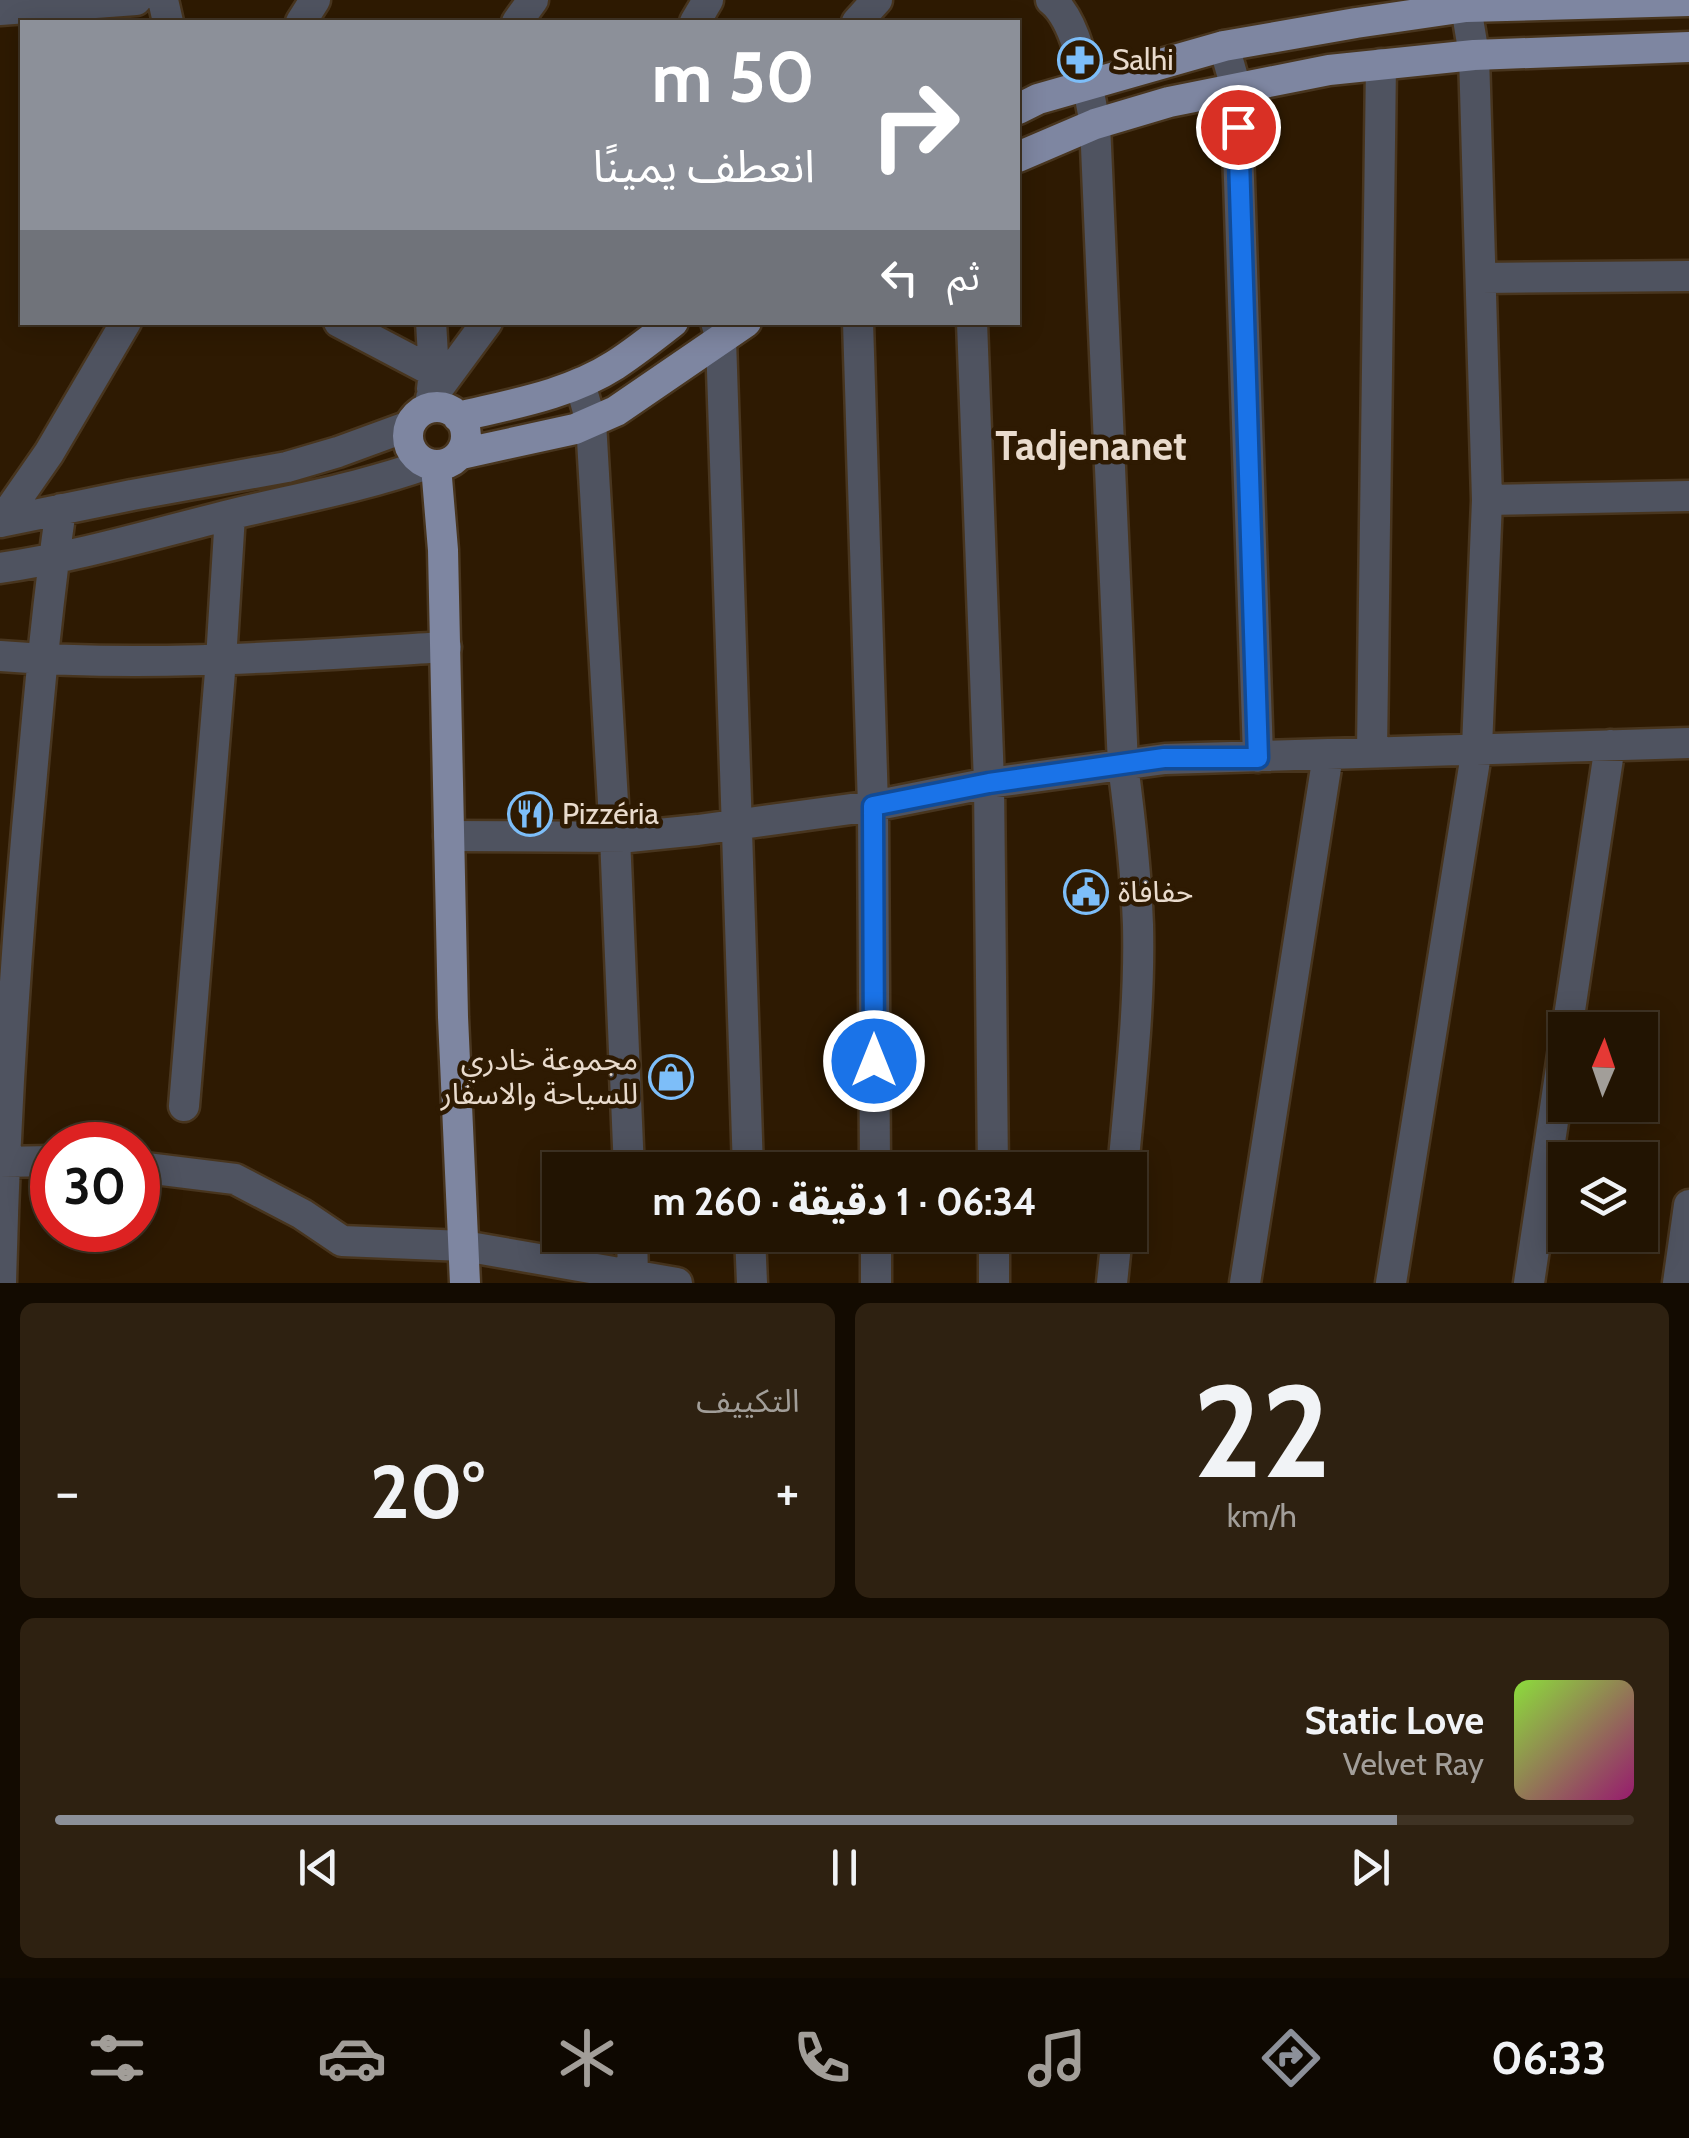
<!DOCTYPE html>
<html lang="ar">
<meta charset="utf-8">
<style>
:root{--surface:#221402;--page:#2e2111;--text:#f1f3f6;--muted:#a29e99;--line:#3f3324;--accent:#8c9099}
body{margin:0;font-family:Cabin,"Noto Sans Arabic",sans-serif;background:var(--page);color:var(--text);direction:rtl;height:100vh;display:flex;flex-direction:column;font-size:38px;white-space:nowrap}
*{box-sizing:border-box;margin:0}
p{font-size:32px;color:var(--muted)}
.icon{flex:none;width:55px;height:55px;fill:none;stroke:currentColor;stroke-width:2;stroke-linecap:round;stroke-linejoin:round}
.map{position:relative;height:1283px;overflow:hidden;direction:ltr}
.drawer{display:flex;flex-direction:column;gap:20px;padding:20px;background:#130b01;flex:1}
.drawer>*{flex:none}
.guide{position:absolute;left:20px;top:20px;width:1000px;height:305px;border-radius:0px;box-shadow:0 5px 25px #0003,0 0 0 2px var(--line);direction:rtl;background:#8c9099;color:#fff;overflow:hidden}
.needle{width:65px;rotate:2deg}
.controls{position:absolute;left:1548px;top:1012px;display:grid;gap:20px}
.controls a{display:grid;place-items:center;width:110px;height:110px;border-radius:0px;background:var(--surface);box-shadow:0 5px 25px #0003,0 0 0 2px var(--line);font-size:50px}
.speed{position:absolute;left:30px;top:1122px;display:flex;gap:20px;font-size:50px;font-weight:700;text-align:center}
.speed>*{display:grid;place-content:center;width:130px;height:130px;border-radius:50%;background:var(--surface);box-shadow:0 5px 25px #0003,0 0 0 2px var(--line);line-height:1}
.speed .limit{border:15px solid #d22;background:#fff;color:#111}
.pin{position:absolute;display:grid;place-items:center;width:85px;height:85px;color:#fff;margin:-42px;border:5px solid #fff;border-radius:50%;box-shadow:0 2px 10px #0007}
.me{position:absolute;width:110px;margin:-55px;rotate:0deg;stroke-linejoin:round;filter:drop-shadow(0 0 8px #0008)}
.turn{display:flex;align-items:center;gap:35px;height:210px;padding:0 40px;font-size:45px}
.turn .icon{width:130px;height:130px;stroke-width:2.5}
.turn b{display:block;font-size:70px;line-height:85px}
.then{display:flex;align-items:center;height:95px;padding:0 40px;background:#0003;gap:20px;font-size:38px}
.big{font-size:75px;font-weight:800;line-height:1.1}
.drawer .card{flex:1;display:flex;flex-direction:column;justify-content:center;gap:15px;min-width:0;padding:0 35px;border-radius:15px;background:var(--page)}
.drawer .dial{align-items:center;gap:0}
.dial b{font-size:130px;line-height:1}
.song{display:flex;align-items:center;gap:30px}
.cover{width:120px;height:120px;border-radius:15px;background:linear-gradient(135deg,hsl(90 70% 55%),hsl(320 70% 35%))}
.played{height:10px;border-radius:5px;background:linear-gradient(90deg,var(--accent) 85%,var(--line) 85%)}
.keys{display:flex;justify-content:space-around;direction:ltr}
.heat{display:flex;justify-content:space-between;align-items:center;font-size:55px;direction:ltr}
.drawer .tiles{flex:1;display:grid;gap:20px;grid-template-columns:1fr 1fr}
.card:last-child{grid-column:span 2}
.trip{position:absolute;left:542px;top:1152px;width:605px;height:100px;border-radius:0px;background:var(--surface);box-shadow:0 5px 25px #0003,0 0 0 2px var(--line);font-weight:800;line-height:100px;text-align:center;direction:rtl}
.tab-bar{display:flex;height:160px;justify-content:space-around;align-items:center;background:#0e0801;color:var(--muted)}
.tab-bar .icon{width:70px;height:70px}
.tab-bar .current{color:var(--accent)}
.tab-bar b{font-size:45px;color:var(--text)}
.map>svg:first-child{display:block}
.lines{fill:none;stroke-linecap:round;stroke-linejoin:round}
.minor-casing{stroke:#48351e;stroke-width:35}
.major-casing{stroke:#48351e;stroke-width:35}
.minor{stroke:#4f5360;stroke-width:30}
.major{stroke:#7e86a1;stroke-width:30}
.route-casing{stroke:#114b97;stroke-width:25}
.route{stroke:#1a73e8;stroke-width:18}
.labels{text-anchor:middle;stroke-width:9;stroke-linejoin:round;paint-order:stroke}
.poi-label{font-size:30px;fill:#e9dbcd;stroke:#2e1a02;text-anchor:start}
.district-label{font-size:40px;font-weight:bold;fill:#e9dbcd;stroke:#2e1a02}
</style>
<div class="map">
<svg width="1689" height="1283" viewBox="0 0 1689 1283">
<rect width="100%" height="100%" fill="#2e1a02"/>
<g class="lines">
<g class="minor-casing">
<path id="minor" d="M 163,0 L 168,22
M 1051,0 C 1079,22 1088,89 1095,124 L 1123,765 C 1130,818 1136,872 1138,925 C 1140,1007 1130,1089 1123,1170
M 0,10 L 136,0
M 301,22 L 315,0
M 517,22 L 533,0
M 695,22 L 708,0
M 857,22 L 877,0
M 1224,46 L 1236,88 L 1258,757
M 1482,278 L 1689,276
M 339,322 L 434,372
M 431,322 L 434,372 L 432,389
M 716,322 L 721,339 L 748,1170
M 858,322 L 873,806 L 875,1170
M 972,322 L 989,783 L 993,1170
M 580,383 L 591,422 L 615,837 L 629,1170
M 431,398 L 487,322
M 1487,500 L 1689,496
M 0,522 L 132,495 L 287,467 L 338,452 L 409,426
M 1,522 L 49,453 L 126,322
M 0,568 C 76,557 150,535 225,516 C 294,499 359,488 427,464
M 0,656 C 148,668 298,656 446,647
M 1372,752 L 1381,64
M 449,836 L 629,837 L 698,830 L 873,806 L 989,783 L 1165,759 L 1689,743
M 1567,1030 L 1610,745
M 184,1106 L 221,660 L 230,515
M 0,1162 L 52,1161
M 138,1167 L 235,1179 L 302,1214 L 342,1241 L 464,1246 L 677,1283
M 632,1235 L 633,1275
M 750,1235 L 752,1283
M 876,1235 L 876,1283
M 994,1235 L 994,1283
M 1,1283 C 5,1113 16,943 32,774 C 40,685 48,597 61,509
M 1112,1283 L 1117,1235
M 1245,1283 L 1328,755
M 1391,1283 L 1477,748 L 1487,500 L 1474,55 L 1466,7 L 1471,0
M 1529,1283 L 1565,1041
M 1678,1283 L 1689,1205"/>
</g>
<g class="major-casing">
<path id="major" d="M 1018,109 L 1038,99 L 1224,46 L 1356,23 L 1466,7 L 1689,1
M 1018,157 L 1095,124 L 1169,102 L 1329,70 L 1474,55 L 1689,47
M408 436a29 29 0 1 1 58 0a29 29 0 1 1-58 0Z
M 458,417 C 512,404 568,395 615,365 C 635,352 654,337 673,322
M 461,454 L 575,429 L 616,411 L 746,322
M 436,466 L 443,550 L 453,1017 L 465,1283"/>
</g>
<use href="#minor" class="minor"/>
<use href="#major" class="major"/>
</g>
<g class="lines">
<g class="route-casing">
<path id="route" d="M 874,1061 L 873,806 L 989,783 L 1164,758 L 1258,758 L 1238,127"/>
</g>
<use href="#route" class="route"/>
</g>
<defs>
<g id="pharmacy-ring" transform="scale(2.25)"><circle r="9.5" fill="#2e1a02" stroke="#7dbef9" stroke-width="1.5"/><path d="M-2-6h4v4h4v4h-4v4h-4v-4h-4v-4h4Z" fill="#7dbef9"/></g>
<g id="restaurant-ring" transform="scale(2.25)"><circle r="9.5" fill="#2e1a02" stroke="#7dbef9" stroke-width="1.5"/><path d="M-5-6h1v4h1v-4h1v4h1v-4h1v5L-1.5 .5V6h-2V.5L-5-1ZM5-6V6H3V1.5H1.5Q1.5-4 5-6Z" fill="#7dbef9"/></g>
<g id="civic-ring" transform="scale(2.25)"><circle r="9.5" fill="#2e1a02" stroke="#7dbef9" stroke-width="1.5"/><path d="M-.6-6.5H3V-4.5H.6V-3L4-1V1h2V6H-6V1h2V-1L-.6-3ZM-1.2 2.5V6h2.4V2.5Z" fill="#7dbef9"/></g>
<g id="shop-ring" transform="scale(2.25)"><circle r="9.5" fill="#2e1a02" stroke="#7dbef9" stroke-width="1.5"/><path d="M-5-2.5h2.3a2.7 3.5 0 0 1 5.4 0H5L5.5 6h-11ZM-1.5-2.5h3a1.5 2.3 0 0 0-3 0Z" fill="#7dbef9"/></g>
</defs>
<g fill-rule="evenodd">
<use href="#pharmacy-ring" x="1080" y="60"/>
<use href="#restaurant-ring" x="530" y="814"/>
<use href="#civic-ring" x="1086" y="892"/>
<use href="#shop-ring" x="671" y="1077"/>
</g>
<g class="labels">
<g class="poi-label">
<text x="1112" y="70">Salhi</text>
<text x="562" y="824">Pizzéria</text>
<text x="1118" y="902">حفافاة</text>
<text x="638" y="1070" text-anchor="end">مجموعة خادري<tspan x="638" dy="34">للسياحة والاسفار</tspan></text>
</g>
<g class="district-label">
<text x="1091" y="460">Tadjenanet</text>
</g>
</g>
</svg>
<div class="controls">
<a><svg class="needle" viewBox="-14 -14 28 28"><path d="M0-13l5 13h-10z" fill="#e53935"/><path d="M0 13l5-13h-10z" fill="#a29e99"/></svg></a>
<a><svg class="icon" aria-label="layers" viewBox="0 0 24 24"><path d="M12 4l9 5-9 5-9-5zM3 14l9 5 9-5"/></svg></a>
</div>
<div class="speed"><div class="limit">30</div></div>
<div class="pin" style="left:1238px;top:127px;background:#d93025"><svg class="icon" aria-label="arrive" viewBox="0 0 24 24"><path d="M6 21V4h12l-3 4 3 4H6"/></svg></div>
<svg class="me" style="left:874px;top:1061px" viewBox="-20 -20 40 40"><circle r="17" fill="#1a73e8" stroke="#fff" stroke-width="3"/><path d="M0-11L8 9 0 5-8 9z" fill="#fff"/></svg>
<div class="trip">06:34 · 1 دقيقة · 260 m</div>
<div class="guide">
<div class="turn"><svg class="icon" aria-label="right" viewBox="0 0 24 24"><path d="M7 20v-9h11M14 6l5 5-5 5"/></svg><div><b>50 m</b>انعطف يمينًا</div></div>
<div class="then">ثم<svg class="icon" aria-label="left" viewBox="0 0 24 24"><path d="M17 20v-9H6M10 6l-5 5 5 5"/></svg></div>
</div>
</div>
<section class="drawer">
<div class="tiles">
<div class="card dial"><b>22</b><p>km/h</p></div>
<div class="card"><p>التكييف</p>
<div class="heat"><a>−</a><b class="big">20°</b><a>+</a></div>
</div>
<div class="card">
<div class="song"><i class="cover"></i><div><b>Static Love</b><p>Velvet Ray</p></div></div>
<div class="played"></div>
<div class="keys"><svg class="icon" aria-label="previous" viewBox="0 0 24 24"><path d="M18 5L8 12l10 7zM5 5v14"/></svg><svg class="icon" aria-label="pause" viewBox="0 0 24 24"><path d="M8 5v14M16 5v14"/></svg><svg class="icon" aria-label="next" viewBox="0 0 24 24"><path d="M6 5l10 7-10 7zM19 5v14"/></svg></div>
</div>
</div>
</section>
<nav class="tab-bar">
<b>06:33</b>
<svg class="icon current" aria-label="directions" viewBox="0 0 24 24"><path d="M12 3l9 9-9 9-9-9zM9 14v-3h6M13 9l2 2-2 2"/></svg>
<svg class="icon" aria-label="music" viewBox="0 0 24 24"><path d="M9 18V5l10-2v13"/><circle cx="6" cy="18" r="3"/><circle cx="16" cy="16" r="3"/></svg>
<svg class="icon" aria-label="phone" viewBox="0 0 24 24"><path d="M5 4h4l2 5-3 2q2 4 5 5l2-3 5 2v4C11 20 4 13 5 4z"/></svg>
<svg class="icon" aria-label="climate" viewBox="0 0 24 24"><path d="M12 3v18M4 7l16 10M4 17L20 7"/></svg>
<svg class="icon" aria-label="car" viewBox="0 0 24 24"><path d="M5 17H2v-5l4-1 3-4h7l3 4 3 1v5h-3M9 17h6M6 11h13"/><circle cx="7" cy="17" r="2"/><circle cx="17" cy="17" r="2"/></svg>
<svg class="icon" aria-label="filters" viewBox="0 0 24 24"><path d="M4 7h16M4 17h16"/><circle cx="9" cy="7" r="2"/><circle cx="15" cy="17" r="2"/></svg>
</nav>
